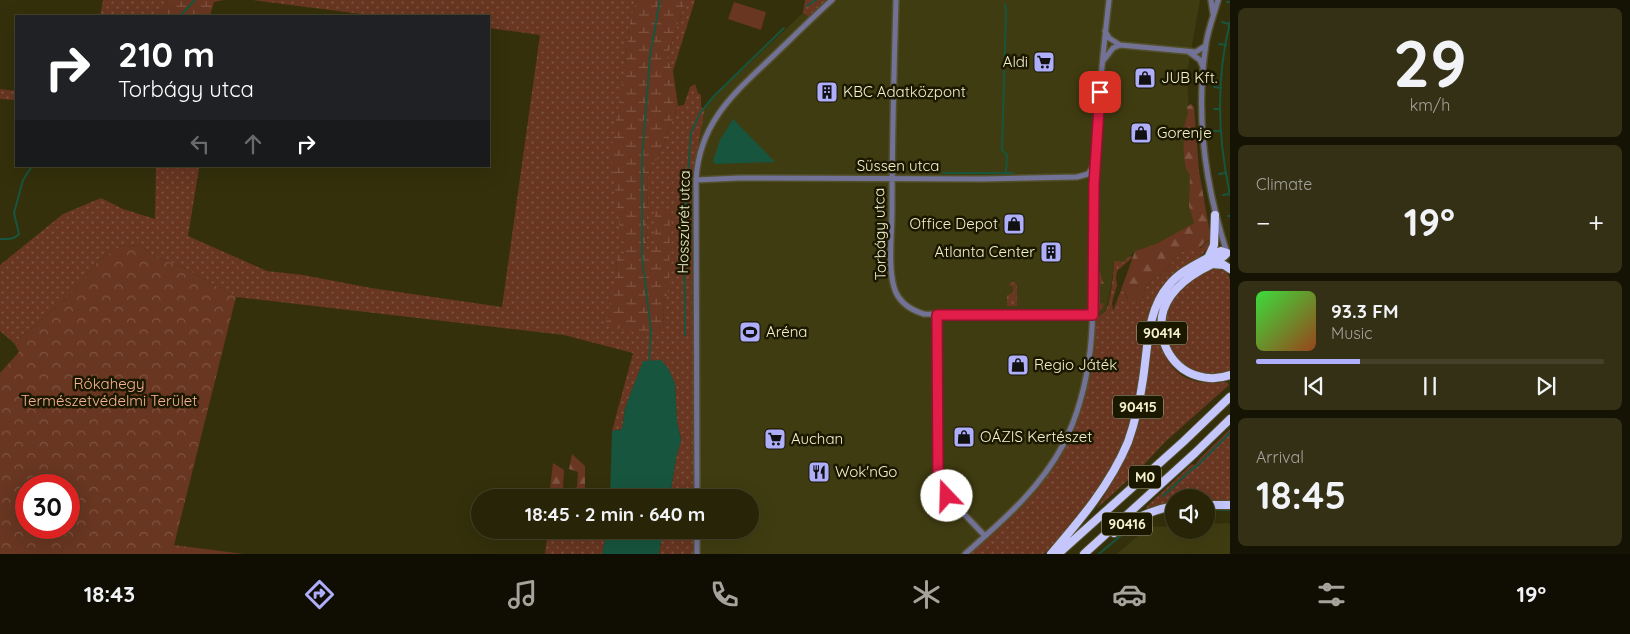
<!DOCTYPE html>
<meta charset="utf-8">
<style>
:root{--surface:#272408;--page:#333016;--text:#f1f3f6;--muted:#a4a49c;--line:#434129;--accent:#aeaefb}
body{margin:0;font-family:Quicksand,sans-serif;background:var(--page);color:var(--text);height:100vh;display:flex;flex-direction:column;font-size:19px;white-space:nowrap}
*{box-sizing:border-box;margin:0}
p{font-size:16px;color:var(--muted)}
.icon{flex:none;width:28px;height:28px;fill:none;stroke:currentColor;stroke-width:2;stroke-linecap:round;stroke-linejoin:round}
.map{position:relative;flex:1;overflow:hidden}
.panel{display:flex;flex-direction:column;gap:8px;padding:8px;background:#151404;width:400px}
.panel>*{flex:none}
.guide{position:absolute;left:15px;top:15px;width:475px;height:152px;border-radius:0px;box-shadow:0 5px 20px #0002,0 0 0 1px var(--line);background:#202124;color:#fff;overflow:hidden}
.buttons{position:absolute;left:1165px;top:489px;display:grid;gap:10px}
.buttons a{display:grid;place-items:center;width:50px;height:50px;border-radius:50%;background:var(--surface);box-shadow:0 5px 20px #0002,0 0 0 1px var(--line);font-size:25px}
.speed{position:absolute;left:15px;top:474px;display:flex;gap:10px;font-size:25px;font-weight:700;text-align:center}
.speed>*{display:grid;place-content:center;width:65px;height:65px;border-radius:50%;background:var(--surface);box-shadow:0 5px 20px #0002,0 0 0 1px var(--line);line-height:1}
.speed .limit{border:8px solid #d22;background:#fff;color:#111}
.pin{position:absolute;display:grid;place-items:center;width:42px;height:42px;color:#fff;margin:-21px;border-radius:10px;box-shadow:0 2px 8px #0006}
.me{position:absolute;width:55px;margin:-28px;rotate:339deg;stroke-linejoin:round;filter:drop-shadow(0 0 4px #0008)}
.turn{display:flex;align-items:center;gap:18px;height:105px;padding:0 20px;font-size:22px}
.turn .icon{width:65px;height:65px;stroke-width:2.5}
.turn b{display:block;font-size:35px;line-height:42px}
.lanes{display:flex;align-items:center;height:48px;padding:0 20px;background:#0003;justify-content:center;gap:25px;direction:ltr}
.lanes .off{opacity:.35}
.big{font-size:38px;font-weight:700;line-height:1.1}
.panel .tile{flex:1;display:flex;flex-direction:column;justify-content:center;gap:8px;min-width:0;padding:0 18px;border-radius:8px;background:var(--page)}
.panel .dial{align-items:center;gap:0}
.dial b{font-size:65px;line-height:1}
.song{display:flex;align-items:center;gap:15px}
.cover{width:60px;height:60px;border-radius:8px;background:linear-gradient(135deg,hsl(120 70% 55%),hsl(20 70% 35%))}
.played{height:5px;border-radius:2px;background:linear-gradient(90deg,var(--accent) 30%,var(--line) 30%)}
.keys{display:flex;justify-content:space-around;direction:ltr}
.heat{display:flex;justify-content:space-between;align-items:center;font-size:28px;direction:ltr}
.trip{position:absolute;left:471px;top:489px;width:288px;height:50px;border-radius:25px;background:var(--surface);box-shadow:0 5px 20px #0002,0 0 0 1px var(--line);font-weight:700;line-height:50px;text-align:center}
.tabs{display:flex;height:80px;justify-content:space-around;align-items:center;background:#100e03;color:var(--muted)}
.tabs .icon{width:35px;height:35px}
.tabs .on{color:var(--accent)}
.tabs b{font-size:22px;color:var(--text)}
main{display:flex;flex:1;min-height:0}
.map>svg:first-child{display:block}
.built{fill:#403c11}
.grass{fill:url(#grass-dots)}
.forest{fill:url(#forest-firs)}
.wetland{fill:url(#wetland-marsh)}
.park{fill:url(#park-crowns);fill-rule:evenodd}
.garden{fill:#683621}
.water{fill:#18553e}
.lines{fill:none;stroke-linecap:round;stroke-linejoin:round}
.stream{stroke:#18553e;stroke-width:2}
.minor-casing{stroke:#534f2a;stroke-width:8}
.trunk-casing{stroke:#534f2a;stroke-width:10}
.minor{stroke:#717296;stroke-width:5}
.trunk{stroke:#c4c6fc;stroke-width:8}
.route-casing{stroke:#92132f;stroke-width:12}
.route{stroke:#e11d48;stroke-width:9}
.labels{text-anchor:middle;stroke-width:5;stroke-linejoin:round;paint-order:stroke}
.shield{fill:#1b1800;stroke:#b3b091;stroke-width:1}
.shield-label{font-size:14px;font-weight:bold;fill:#f4f1cf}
.poi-label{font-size:15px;fill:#f4f1cf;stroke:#1b1800;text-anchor:start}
.street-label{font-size:15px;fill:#f4f1cf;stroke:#1b1800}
.park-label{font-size:15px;fill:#fab396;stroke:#1b1800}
</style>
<main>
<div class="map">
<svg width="1230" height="554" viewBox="0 0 1230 554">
<defs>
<pattern id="grass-dots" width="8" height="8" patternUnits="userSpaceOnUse" patternTransform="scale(1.25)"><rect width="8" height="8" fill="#683621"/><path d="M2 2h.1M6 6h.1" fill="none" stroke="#7e5440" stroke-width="1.8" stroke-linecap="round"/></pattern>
<pattern id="forest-firs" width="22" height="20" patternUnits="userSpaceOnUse" patternTransform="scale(1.25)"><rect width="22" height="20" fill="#683621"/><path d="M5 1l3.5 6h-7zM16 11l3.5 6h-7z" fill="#7e5440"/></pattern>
<pattern id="wetland-marsh" width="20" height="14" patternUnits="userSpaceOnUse" patternTransform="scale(1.25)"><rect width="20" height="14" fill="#683621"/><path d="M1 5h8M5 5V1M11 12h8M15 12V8" fill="none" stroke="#7e5440"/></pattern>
<pattern id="park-crowns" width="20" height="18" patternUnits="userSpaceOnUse" patternTransform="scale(1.25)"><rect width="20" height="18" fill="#683621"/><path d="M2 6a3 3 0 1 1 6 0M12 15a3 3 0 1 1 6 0" fill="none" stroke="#7e5440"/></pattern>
</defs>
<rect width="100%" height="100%" fill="#34300b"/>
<path class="built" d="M 827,0 L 1200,0 L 1187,73 L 1194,223 L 1156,244 L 1135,251 L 1122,264 L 1114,261 L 1112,282 L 1106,309 L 1096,322 L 1093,359 L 1088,386 L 1069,438 L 1055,464 L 1037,489 L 1023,505 L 970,554 L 694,554 L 694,530 L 750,530 L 750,498 L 695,497 L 691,190 L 693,173 L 705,109 L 720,91 L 803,13 L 809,17 Z
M 1230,523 L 1230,554 L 1117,554 L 1148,527 L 1174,526 L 1174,530 L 1206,530 L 1206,524 Z"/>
<path class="grass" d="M 103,0 L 168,0 L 160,16 L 100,16 Z
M 253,0 L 636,0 L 629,26 L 625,65 L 624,254 L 617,256 L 616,273 L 663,329 L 664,303 L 669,291 L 654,250 L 646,251 L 648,177 L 662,148 L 678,106 L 684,105 L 690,87 L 695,84 L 698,93 L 701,95 L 701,107 L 705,109 L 693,173 L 691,190 L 695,497 L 670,497 L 676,458 L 681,439 L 677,422 L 675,383 L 643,362 L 625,408 L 622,429 L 612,431 L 633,353 L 564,335 L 236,297 L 188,270 L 154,256 L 141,246 L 123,245 L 99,260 L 70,295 L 14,343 L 0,331 L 0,265 L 63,214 L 101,198 L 123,209 L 155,219 L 156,166 L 199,168 L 188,236 L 267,271 L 303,275 L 371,288 L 502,307 L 540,35 L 489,28 L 489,16 L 376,16 Z
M 686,0 L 695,0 L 673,71 L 667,58 Z
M 805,0 L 827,0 L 809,17 L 803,13 Z
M 0,89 L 16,91 L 16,100 L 0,99 Z
M 1098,232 L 1101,235 L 1099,237 L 1099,269 L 1104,284 L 1100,284 L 1100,303 L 1104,304 L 1102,309 L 1098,312 L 1096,309 L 1096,235 L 1097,233 L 1097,240 Z
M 1211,239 C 1207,259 1185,263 1172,276 C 1163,285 1158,295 1153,306 C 1139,368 1135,437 1100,492 C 1085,515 1063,534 1044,554 L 970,554 C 1027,502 1068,463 1088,385 C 1092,371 1094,355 1095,340 C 1095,334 1095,327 1096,321 C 1098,316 1103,314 1106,310 C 1111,300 1114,272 1114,261 L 1120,261 L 1122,263 L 1130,256 L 1133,257 L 1117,271 L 1116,278 L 1117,285 L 1112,303 L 1113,311 L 1121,290 L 1125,291 L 1127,299 L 1143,299 L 1145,288 L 1151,281 L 1167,270 L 1172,262 L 1184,250 L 1201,248 L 1205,243 Z
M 1215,268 L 1227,272 L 1230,280 L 1230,371 C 1225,373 1220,375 1215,375 C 1177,378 1152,331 1171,300 C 1181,284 1200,275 1215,268 Z
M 1015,282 L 1017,286 L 1017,306 L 1007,306 L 1007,295 L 1013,293 L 1013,286 L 1009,286 L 1010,283 Z
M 1156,331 C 1167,372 1184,387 1227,382 L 1229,385 L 1166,441 L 1137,472 L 1097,508 C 1117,475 1137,441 1144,403 C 1147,385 1148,345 1156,331 Z
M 1230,429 L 1230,501 L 1206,500 L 1206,498 L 1201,497 L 1199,492 L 1193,492 L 1193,497 L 1174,498 L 1174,502 L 1147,508 L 1146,507 L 1192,464 L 1195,465 L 1200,458 Z
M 548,530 L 607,530 L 602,554 L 545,554 Z
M 663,530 L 694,530 L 694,554 L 659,554 Z"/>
<path class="forest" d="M 1191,104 L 1194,107 L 1199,171 L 1211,239 L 1205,242 L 1197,251 L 1184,250 L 1172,262 L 1167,270 L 1151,281 L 1145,288 L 1143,299 L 1130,305 L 1125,291 L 1121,290 L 1135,251 L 1156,244 L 1194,223 L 1189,206 L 1190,175 C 1189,173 1186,170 1186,168 C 1183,158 1182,122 1188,115 L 1187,107 Z
M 572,454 L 585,466 L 585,497 L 549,497 L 553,463 L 564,470 L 563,488 L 570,490 L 577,487 L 578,472 L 569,469 Z"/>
<path class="wetland" d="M 168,0 L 224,0 L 214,2 L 210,16 L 160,16 Z
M 636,0 L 686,0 L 667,58 L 673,71 L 678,106 L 662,148 L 648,177 L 646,251 L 654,249 L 655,211 L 665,210 L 670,218 L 669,291 L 664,303 L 663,329 C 645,339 624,330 606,324 L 616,273 L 617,255 L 624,254 L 621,239 L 611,152 L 625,65 L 629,26 Z"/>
<path class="park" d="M 123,245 L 141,246 L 154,256 L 188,270 L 236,297 L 174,545 L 244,554 L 0,554 L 0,373 L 19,352 L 14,343 L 70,295 L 99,260 ZM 26,485 L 69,485 L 69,528 L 26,528 Z"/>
<path class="garden" d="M 734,2 L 766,12 L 761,30 L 728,19 Z"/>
<path class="water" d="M 733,119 L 775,162 L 715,164 L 713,161 L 720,140 Z
M 661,360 L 668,368 L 675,383 L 677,422 L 681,440 L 676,458 L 670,497 L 610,497 L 612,431 L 622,429 L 625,408 L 643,361 Z
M 607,530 L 663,530 L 659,554 L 602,554 Z"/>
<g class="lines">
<path class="stream" d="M 1227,2 L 1230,2
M 1005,4 L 1006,13 L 1002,150 L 1007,155 L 1006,173
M 807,6 L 816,0
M 180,16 L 195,0
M 1222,22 L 1229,24
M 1230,22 C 1216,78 1218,139 1230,195
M 1219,44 L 1226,45
M 1214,87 L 1221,88
M 1214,109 L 1220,109
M 1214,131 L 1221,131
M 943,173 L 1013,173
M 1219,174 L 1225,173
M 1223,195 L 1230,194
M 1228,216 L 1230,216
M 0,239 C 7,239 14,240 19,234 L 14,213 L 23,180 L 32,166
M 685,335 L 684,228 L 691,133 L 700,113 L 715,95 L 784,28
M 649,363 L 651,330 L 642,257 L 642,159 L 650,56 L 660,0
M 1163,496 L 1193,468 L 1197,466 L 1230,433
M 1206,509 L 1230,510
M 1157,514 L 1174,510
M 1099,554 L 1132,526 L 1145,519"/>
<g class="minor-casing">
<path id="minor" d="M 896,0 C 894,70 892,141 892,211 C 892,232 888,267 894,287 C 898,302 911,310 924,314 L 1093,315
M 1211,0 L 1213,13
M 1218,0 C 1214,15 1208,29 1206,44 C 1195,115 1205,185 1227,253
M 1105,31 L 1109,38 L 1120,45
M 1189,52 L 1200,60 L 1203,67
M 1103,61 L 1113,48 L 1120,45 L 1196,52 L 1205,46
M 696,180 L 739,178 L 983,179 L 1077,177 L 1088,174 L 1093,167
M 937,315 L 938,480 L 947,496 L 985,536
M 697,498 L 696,180 C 699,124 732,95 770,59 C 791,39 811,19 832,0
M 697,554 L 697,530
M 965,554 C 1002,521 1039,490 1063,445 C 1105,363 1090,273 1094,185 C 1096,123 1102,61 1109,0"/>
</g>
<g class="trunk-casing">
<path id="trunk" d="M 1227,253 C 1220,261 1210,265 1201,270 C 1178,283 1157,304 1162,333 C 1164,347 1171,360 1183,369 C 1196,378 1214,381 1230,375
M 1209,256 L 1214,245 L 1215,215
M 1212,264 L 1224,265 L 1230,269
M 1206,505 L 1230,505
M 1114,533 C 1132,519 1151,510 1174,506
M 1051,554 C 1081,519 1110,485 1128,442 C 1135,422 1140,400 1143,379 C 1148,347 1147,310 1169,285 C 1181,270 1200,263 1216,253 L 1221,251 L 1227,253
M 1058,554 L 1183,442 L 1230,397
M 1084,554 L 1195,453 L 1230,419"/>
</g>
<use href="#minor" class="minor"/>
<use href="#trunk" class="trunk"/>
</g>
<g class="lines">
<g class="route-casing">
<path id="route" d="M 947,496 L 938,480 L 937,315 L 1093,315 L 1094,184 L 1100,92"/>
</g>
<use href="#route" class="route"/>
</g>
<defs>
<g id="supermarket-square" transform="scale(1.125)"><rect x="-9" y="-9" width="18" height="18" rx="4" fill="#aeaefb" stroke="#1b1800"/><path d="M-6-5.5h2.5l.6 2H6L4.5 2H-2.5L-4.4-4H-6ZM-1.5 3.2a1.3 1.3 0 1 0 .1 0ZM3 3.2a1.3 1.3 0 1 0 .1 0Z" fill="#111"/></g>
<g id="shop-square" transform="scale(1.125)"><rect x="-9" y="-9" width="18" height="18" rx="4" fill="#aeaefb" stroke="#1b1800"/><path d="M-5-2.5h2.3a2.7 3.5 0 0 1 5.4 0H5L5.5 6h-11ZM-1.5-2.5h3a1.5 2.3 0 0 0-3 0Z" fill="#111"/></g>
<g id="building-square" transform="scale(1.125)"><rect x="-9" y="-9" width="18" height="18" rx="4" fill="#aeaefb" stroke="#1b1800"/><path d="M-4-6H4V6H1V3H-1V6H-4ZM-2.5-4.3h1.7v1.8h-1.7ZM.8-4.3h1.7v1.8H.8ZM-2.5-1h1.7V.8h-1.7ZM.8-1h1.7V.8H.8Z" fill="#111"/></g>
<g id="stadium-square" transform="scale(1.125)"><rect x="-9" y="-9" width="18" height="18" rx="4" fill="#aeaefb" stroke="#1b1800"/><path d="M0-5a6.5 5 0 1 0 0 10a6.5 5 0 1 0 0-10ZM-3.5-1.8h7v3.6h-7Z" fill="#111"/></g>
<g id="restaurant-square" transform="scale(1.125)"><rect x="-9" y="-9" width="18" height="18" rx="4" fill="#aeaefb" stroke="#1b1800"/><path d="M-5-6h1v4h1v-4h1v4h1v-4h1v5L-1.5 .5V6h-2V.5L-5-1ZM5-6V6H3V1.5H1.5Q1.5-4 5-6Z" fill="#111"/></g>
</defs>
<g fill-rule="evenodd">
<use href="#supermarket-square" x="1044" y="62"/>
<use href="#shop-square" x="1145" y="78"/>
<use href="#building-square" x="827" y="92"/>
<use href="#shop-square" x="1141" y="133"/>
<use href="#shop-square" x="1014" y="224"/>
<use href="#building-square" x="1051" y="252"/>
<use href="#stadium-square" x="750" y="332"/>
<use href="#shop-square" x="1018" y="365"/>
<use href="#shop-square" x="964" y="437"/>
<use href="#supermarket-square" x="775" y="439"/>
<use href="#restaurant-square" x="819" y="472"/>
</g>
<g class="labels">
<g class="shield">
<rect x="1137" y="321.5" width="50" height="23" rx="4"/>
<rect x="1113" y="395.5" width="50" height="23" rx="4"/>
<rect x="1129" y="465.5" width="32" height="23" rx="4"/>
<rect x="1102" y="512.5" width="50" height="23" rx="4"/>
</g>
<g class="shield-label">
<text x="1162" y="338">90414</text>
<text x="1138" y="412">90415</text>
<text x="1145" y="482">M0</text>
<text x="1127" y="529">90416</text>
</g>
<g class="poi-label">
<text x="1028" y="67" text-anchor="end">Aldi</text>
<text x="1161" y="83">JUB Kft.</text>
<text x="843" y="97">KBC Adatközpont</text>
<text x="1157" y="138">Gorenje</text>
<text x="998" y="229" text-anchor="end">Office Depot</text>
<text x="1035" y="257" text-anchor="end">Atlanta Center</text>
<text x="766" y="337">Aréna</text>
<text x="1034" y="370">Regio Játék</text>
<text x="980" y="442">OÁZIS Kertészet</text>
<text x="791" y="444">Auchan</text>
<text x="835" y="477">Wok'nGo</text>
</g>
<g class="street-label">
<text x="898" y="171">Süssen utca</text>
<text transform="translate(684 222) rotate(-89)" y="5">Hosszúrét utca</text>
<text transform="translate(880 234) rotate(-91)" y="5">Torbágy utca</text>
</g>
<g class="park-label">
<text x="109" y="389">Rókahegy<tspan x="109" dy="17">Természetvédelmi Terület</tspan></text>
</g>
</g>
</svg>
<div class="buttons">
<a><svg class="icon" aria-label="sound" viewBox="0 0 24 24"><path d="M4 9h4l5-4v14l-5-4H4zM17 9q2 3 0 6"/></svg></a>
</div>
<div class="speed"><div class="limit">30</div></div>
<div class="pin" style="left:1100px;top:92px;background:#d93025"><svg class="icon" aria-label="arrive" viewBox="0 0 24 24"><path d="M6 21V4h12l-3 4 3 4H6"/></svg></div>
<svg class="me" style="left:947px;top:496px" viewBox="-20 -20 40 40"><circle r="19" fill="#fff"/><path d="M0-13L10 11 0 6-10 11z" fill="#e11d48"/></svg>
<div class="trip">18:45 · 2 min · 640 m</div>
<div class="guide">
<div class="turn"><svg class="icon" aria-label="right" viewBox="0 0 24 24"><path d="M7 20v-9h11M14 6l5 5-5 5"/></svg><div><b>210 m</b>Torbágy utca</div></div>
<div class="lanes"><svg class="icon off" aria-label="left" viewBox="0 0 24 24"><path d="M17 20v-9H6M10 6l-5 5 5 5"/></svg><svg class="icon off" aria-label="ahead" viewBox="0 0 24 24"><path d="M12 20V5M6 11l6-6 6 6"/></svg><svg class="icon" aria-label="right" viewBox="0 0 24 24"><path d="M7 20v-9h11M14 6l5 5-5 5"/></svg></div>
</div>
</div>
<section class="panel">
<div class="tile dial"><b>29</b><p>km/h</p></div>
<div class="tile"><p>Climate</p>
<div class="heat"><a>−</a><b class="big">19°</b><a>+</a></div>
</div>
<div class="tile">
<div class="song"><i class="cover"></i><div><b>93.3 FM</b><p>Music</p></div></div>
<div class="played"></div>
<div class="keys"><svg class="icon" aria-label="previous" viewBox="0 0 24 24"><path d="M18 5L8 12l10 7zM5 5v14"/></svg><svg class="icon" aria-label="pause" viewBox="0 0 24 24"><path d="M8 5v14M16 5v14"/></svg><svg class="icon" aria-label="next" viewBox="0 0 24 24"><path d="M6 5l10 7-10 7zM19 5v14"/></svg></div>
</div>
<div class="tile"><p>Arrival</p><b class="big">18:45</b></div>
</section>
</main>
<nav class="tabs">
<b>18:43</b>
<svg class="icon on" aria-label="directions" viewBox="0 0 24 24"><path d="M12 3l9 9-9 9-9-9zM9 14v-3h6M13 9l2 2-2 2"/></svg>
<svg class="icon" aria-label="music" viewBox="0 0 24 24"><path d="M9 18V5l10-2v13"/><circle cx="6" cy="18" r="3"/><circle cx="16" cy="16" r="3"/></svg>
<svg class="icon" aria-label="phone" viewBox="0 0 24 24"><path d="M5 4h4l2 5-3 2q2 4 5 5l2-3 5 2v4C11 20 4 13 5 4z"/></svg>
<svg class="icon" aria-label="climate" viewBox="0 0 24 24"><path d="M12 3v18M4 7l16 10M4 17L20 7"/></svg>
<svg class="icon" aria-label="car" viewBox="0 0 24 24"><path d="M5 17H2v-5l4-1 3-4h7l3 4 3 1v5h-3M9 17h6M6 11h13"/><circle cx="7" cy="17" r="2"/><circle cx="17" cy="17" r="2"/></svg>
<svg class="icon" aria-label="filters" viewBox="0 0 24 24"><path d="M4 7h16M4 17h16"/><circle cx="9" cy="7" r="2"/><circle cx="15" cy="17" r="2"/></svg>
<b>19°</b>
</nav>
